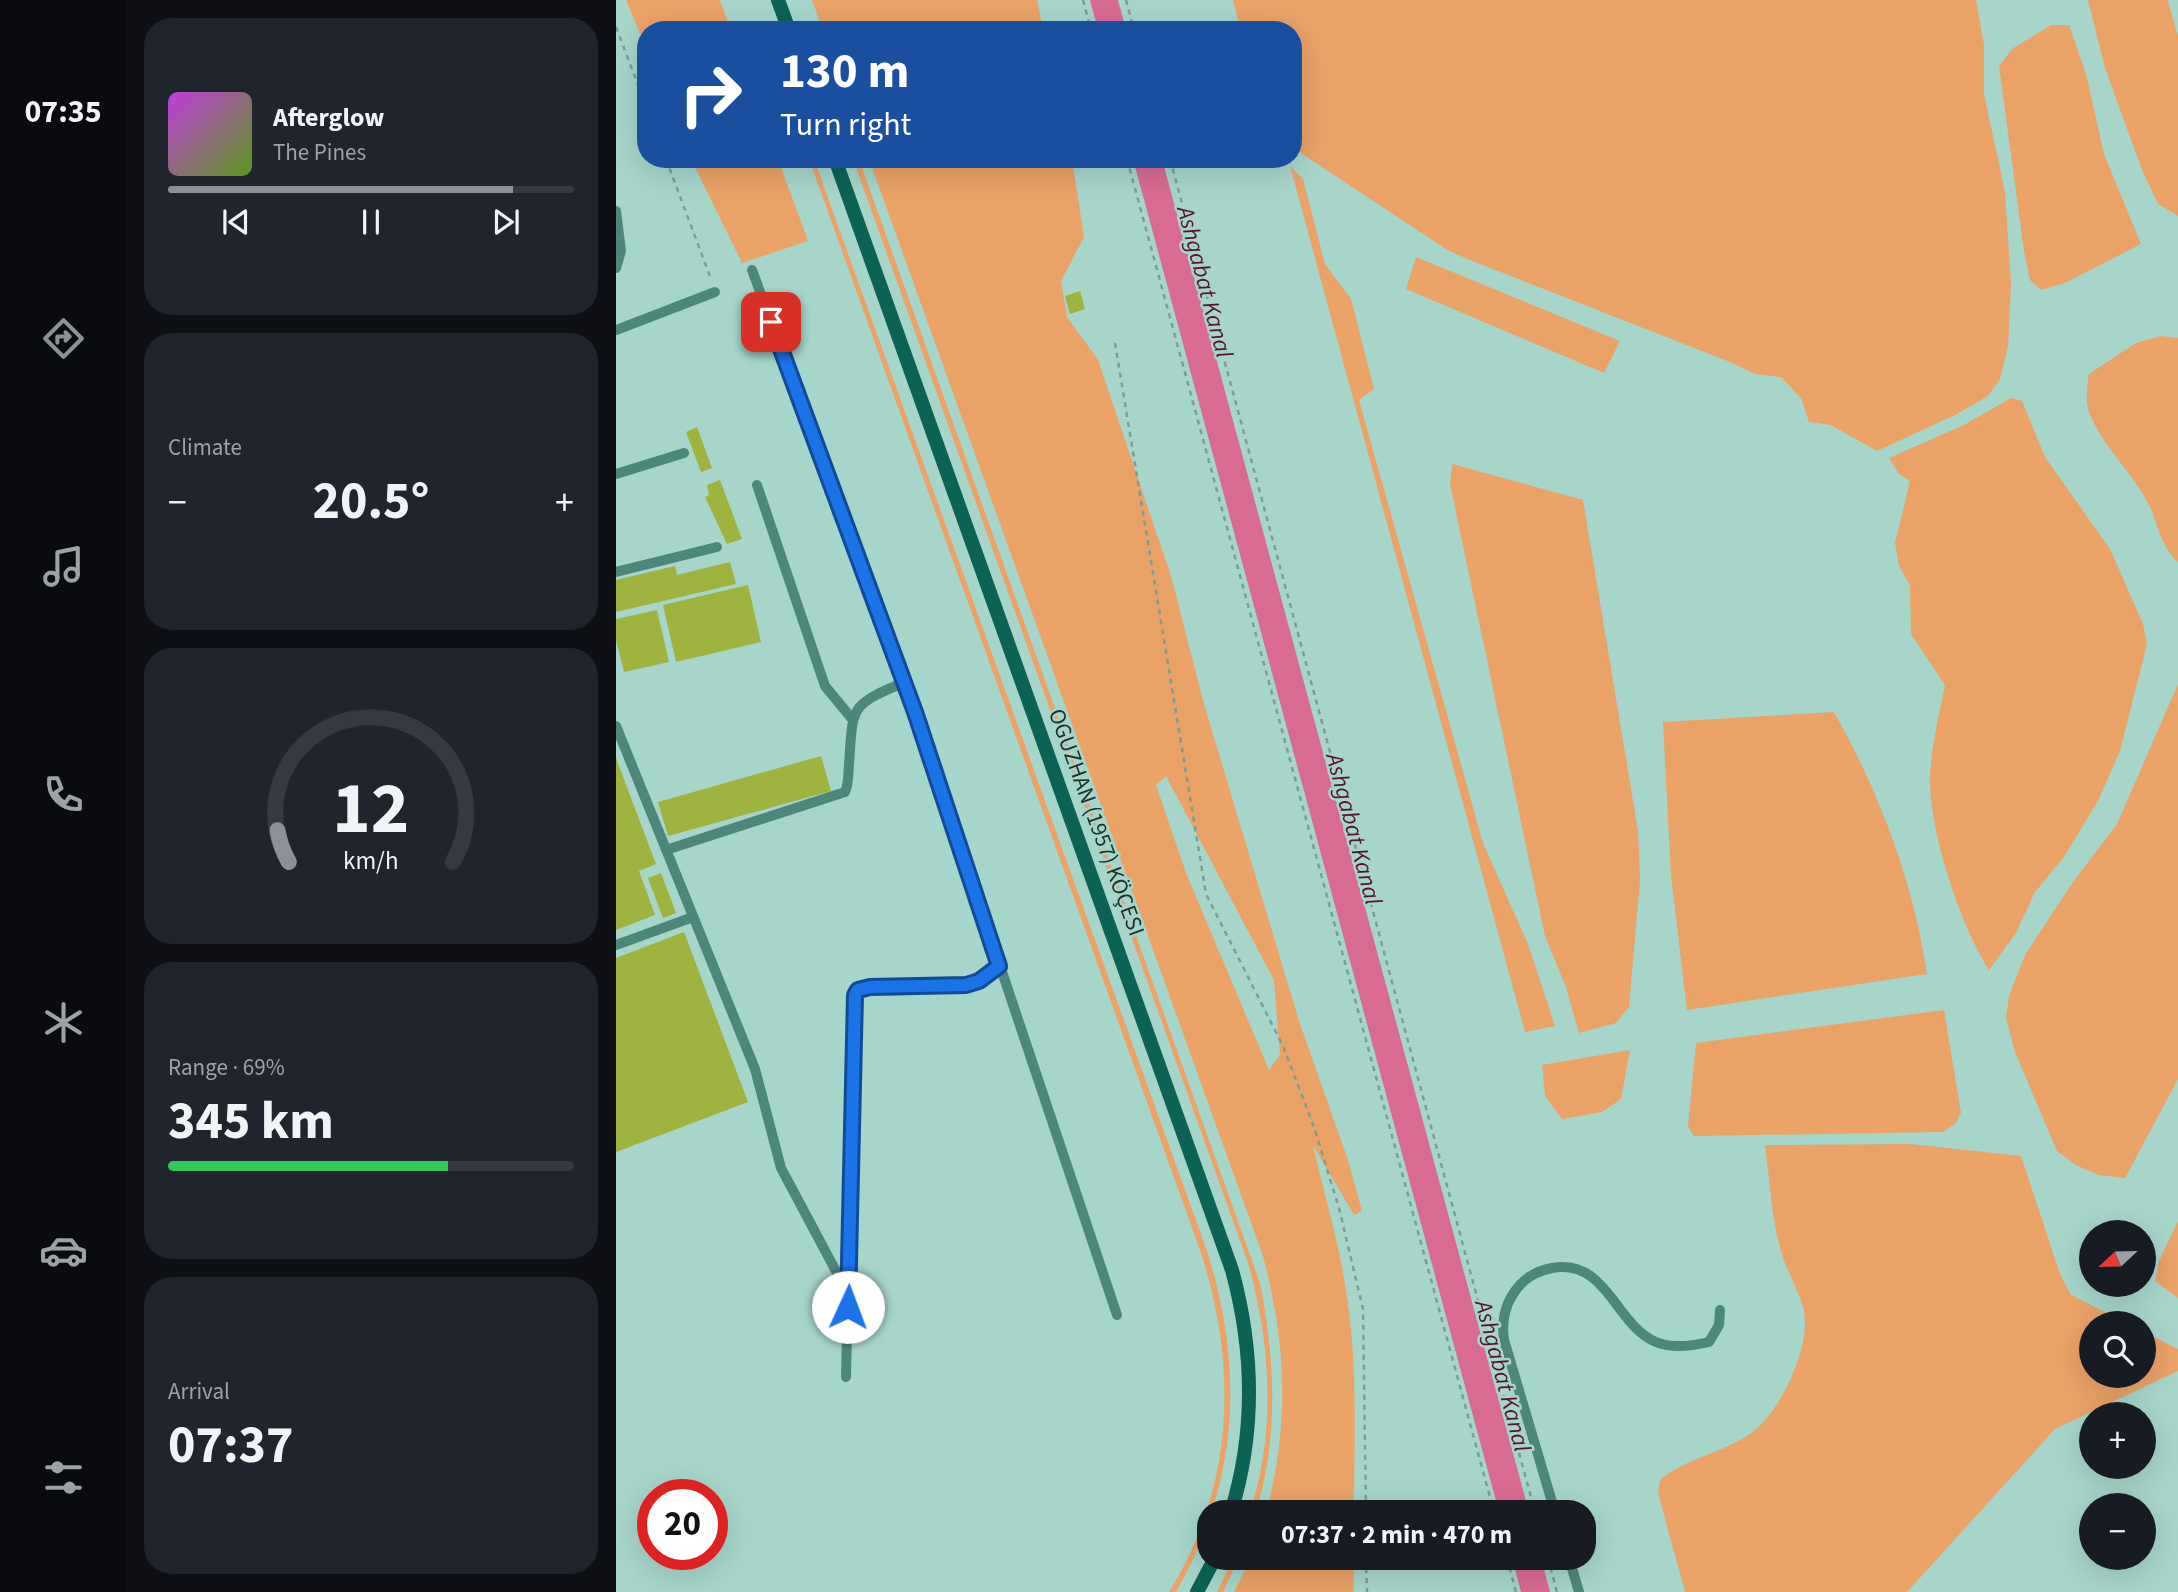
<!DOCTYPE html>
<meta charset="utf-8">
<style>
:root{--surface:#171b24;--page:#20242c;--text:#f1f3f6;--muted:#9ea1a6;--line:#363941;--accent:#8c9099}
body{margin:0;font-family:"Source Sans 3",sans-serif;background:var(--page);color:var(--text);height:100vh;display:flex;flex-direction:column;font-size:26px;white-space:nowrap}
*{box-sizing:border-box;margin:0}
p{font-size:23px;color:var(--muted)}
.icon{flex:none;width:38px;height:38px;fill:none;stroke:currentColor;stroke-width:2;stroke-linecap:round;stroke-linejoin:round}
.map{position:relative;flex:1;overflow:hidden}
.details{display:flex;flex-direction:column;gap:18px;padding:18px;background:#0d0f14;width:490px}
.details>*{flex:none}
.top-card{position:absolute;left:21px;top:21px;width:665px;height:147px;border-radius:28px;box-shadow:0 7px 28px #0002;background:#1a4fa0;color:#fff;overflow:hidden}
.needle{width:46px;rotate:248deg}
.tools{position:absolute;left:1463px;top:1220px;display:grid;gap:14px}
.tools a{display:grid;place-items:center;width:77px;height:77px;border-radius:50%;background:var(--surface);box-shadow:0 7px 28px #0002;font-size:35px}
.speed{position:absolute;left:21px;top:1479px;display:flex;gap:14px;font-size:35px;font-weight:700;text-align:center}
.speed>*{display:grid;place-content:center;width:91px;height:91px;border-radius:50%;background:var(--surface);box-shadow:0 7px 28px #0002;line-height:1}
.speed .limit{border:10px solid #d22;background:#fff;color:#111}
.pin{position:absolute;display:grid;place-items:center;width:60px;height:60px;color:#fff;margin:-30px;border-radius:14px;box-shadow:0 4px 10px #0006}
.me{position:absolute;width:77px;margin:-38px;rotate:2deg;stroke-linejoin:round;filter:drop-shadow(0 0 5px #0008)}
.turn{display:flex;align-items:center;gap:24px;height:147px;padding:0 28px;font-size:32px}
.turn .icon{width:91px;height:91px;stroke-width:2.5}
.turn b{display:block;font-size:49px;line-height:60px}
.big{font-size:52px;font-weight:700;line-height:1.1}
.details .card{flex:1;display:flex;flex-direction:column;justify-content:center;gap:10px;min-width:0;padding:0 24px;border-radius:28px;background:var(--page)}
.details .dial{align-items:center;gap:0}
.dial svg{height:182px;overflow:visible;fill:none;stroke:var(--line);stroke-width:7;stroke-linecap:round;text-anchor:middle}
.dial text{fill:var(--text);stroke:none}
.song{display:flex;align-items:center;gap:21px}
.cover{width:84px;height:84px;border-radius:10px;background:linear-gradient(135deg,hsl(290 70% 55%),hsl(90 70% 35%))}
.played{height:7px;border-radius:4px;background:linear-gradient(90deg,var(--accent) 85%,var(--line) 85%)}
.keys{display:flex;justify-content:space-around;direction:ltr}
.heat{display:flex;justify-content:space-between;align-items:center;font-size:38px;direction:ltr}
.charge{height:10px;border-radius:5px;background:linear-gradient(90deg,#34c759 69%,var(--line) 0)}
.trip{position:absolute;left:581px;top:1500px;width:399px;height:70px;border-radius:28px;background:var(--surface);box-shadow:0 7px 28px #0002;font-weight:700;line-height:70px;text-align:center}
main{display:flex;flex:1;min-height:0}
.tab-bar{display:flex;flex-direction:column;width:126px;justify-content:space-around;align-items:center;background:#090b0e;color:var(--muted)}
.tab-bar .icon{width:49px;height:49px}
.tab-bar .current{color:var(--accent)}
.tab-bar b{font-size:32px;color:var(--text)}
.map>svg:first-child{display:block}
.green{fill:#eaa267;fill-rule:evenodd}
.water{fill:#d96b92}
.building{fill:#9eb43f}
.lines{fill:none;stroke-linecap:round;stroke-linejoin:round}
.path{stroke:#789e95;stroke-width:2.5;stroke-dasharray:5 5;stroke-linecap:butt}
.lane{stroke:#4d877b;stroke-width:10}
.secondary{stroke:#0d6256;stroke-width:14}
.route-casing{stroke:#114b97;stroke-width:18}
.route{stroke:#1a73e8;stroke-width:12}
.labels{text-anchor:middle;stroke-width:5;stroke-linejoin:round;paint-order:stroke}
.street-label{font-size:23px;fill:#1d302c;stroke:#a6d5ca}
.water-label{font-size:24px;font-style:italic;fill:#581330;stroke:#a6d5ca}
</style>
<main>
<nav class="tab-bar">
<b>07:35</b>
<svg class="icon current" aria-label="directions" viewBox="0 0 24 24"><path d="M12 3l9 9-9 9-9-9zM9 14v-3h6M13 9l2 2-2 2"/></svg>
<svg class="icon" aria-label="music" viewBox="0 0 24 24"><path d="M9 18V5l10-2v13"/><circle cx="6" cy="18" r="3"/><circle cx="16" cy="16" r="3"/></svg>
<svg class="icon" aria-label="phone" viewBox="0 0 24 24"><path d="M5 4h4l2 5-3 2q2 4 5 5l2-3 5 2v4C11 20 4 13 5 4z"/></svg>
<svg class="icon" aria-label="climate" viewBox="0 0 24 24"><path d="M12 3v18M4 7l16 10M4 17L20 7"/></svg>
<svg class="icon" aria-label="car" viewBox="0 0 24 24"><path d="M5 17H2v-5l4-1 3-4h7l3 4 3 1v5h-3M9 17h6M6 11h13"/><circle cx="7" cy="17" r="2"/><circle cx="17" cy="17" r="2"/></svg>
<svg class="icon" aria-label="filters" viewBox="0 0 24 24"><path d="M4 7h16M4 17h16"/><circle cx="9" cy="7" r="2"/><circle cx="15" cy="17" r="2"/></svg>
</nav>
<section class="details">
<div class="card">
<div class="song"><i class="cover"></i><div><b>Afterglow</b><p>The Pines</p></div></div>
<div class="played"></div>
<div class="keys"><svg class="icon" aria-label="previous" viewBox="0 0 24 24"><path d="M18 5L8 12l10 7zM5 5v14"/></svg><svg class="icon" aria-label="pause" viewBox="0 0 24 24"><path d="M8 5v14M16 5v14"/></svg><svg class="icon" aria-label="next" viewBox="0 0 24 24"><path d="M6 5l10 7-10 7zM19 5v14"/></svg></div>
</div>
<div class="card"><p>Climate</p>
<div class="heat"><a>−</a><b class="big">20.5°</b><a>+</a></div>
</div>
<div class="card dial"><svg viewBox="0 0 100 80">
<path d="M14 69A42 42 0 1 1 86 69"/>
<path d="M14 69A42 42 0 0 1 9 55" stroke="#8c9099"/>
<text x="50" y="56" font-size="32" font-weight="700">12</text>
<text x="50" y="72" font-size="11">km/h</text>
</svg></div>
<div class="card"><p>Range · 69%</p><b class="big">345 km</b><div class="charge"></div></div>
<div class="card"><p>Arrival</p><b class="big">07:37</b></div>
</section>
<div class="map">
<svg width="1562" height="1592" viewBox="0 0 1562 1592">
<rect width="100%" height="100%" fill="#a6d5ca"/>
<path class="green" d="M 10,0 L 104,0 L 115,30 L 30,30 L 30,48 Z
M 196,0 L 421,0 L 427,30 L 207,30 Z
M 617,0 L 1360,0 L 1368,45 L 1368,94 L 1389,192 L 1395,283 L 1392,347 L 1384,379 L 1372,396 L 1339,415 L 1261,451 L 1215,425 L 1193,422 L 1185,398 L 1165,377 L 1139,374 L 1114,362 L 851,259 L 830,249 L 677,148 L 677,30 L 625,30 Z
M 1472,0 L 1551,0 L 1553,5 L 1562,37 L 1562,216 L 1542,204 L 1526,170 L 1489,68 Z
M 1435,25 L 1453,25 L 1470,74 L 1488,154 L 1525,244 L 1449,283 L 1425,290 L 1414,280 L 1408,251 L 1383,66 L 1396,49 Z
M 75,159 L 162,159 L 192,241 L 126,263 Z
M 193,159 L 198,159 L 591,1251 C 629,1371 622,1484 560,1592 L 553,1592 C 618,1488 622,1367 585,1253 Z
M 237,159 L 243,159 L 644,1283 C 659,1359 663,1437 640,1512 L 634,1512 C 660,1432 655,1343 632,1263 Z
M 253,159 L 456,159 L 468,237 L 445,281 L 451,317 L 482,360 L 555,576 L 588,704 L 683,1021 L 732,1160 L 746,1211 L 738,1215 L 697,1145 C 708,1195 724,1245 731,1297 C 742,1368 738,1441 738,1512 L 650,1512 C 674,1426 670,1342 647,1256 ZM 550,776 L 658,980 L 664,1055 L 653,1070 L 570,873 L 540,785 Z
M 674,166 L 687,179 L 709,264 L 735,299 L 758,389 L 743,400 L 867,843 L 912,944 L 939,1026 L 909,1032 Z
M 800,257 L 1004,341 L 988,373 L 790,289 Z
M 1545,336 L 1562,338 L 1562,562 C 1546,548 1543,529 1535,509 C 1519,474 1487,448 1473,412 C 1469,400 1471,386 1473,374 L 1520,343 Z
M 1395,398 L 1406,401 L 1429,457 L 1494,549 L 1527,624 L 1531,644 L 1504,751 L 1483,799 L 1448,857 L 1419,892 L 1400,933 L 1373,970 C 1345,926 1316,839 1314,786 C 1313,754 1323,717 1329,685 L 1295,634 L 1294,585 L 1283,566 L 1279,543 L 1294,481 L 1283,474 L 1273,458 L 1348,425 Z
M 836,464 L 967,500 L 1022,831 L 1024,881 L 1013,1007 L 1000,1023 L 963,1033 L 950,987 L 929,936 L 834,484 Z
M 1562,684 L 1562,1079 L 1509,1178 L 1482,1175 L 1460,1165 L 1441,1151 L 1399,1052 L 1390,1018 L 1393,996 L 1409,955 L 1457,882 L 1501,824 Z
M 1218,712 C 1263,792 1298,883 1311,974 L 1071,1010 L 1055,876 L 1047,722 Z
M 1328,1010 L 1345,1113 L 1339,1124 L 1327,1132 L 1078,1136 L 1072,1127 L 1080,1043 Z
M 1014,1050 L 1005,1099 L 986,1112 L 946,1119 L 929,1096 L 926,1065 Z
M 1295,1144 L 1405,1156 L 1444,1274 L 1455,1295 L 1511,1323 L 1475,1323 L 1475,1376 L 1528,1376 L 1528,1332 L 1562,1349 L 1562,1371 L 1439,1429 L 1291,1592 L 1069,1592 L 1042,1493 L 1044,1480 C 1070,1458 1105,1454 1134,1434 C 1164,1413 1195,1348 1188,1311 C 1183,1290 1171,1272 1165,1251 C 1155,1218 1154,1179 1149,1145 Z
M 1562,1221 L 1562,1298 L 1539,1281 L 1543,1261 Z
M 617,1558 L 623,1558 L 607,1592 L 601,1592 Z
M 635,1558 L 738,1558 L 738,1592 L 618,1592 Z"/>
<path class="water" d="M 474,0 L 502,0 L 510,30 L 482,30 Z
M 517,159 L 546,159 L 913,1512 L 883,1512 Z
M 896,1558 L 925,1558 L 934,1592 L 905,1592 Z"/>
<path class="building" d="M 464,291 L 469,309 L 454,314 L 449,296 Z
M 81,427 L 96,468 L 85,472 L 70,432 Z
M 104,480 L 126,539 L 111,544 L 89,497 L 93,495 L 91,485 Z
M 114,562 L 120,584 L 0,612 L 0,580 L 59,566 L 61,575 Z
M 132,585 L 145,642 L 60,662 L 47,605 Z
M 41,610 L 53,662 L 8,672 L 0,640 L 0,619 Z
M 205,756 L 215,791 L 52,836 L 42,802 Z
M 0,758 L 40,864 L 23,871 L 39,915 L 0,930 Z
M 45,873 L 60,913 L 47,918 L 32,878 Z
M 68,932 L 132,1102 L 0,1152 L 0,958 Z"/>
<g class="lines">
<path class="path" d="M 467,0 L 475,30
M 510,0 L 518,30
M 0,27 L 30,106
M 50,159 L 95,279
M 511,159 L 878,1512
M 554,159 L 919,1512
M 499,343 L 590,894 L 667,1046 L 698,1127 L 723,1208 L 747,1309 L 750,1512
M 750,1558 L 751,1592
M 891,1558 L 900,1592
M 932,1558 L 941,1592"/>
<path class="lane" d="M 0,211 L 5,251 L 0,268
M 136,270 L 299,712 L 501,1315
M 0,330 L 99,292
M 0,474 L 68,453
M 141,485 L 209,686 L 237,720
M 0,572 L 101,547
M 0,726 L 139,1069 L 165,1168 L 221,1273 L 233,1283
M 50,850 L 229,792 C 233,783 232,774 233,765 C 237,707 233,705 287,683
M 0,945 L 77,917
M 230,1377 L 239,995 L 242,990 L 254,987 L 350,985 L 363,981 L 383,966
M 939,1512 L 888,1340 C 885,1318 891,1297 908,1281 C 916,1274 926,1270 936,1268 C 991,1258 999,1325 1040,1342 C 1056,1349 1076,1346 1093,1342 L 1103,1325 L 1104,1310
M 953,1558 L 963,1592"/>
<path class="secondary" d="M 162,0 L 173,30
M 219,159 L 616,1270 C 638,1351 640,1431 615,1512
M 581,1592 L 599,1558"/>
</g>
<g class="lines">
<g class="route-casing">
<path id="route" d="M 155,322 L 299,712 L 383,966 L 363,981 L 350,985 L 254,987 L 242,990 L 239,995 L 232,1307"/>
</g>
<use href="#route" class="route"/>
</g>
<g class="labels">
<g class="street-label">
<text transform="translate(481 822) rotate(70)" y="8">OGUZHAN (1957) KÖÇESI</text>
</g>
<g class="water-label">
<text transform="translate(589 282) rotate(75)" y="8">Ashgabat Kanal</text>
<text transform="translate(738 829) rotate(75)" y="8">Ashgabat Kanal</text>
<text transform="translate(887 1376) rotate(75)" y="8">Ashgabat Kanal</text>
</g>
</g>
</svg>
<div class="tools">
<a><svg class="needle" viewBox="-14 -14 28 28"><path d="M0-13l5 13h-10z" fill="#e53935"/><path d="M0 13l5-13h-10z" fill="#9ea1a6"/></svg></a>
<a><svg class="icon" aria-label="search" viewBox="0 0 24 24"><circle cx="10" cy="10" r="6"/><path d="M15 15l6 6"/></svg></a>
<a>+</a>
<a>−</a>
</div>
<div class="speed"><div class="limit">20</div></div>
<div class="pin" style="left:155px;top:322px;background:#d93025"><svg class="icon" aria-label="arrive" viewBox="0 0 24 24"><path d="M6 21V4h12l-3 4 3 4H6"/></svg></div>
<svg class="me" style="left:232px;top:1307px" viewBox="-20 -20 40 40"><circle r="19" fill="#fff"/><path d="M0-13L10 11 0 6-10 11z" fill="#1a73e8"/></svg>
<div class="trip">07:37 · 2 min · 470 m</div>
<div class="top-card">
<div class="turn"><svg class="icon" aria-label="right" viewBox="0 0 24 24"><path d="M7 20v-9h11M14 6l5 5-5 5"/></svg><div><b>130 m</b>Turn right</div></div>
</div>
</div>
</main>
